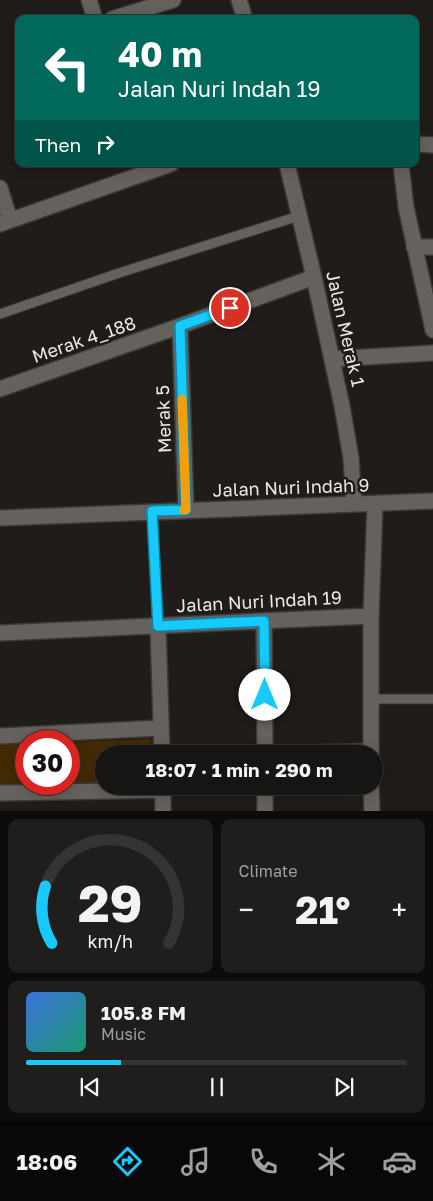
<!DOCTYPE html>
<meta charset="utf-8">
<style>
:root{--surface:#171513;--page:#201e1c;--text:#f1f3f6;--muted:#9e9fa0;--line:#363433;--accent:#18cafc}
body{margin:0;font-family:"Golos Text",sans-serif;background:var(--page);color:var(--text);height:100vh;display:flex;flex-direction:column;font-size:19px;white-space:nowrap}
*{box-sizing:border-box;margin:0}
p{font-size:16px;color:var(--muted)}
.icon{flex:none;width:28px;height:28px;fill:none;stroke:currentColor;stroke-width:2;stroke-linecap:round;stroke-linejoin:round}
.map{position:relative;height:811px;overflow:hidden}
.sheet{display:flex;flex-direction:column;gap:8px;padding:8px;background:#0d0c0a;flex:1}
.sheet>*{flex:none}
.banner{position:absolute;left:15px;top:15px;width:404px;height:152px;border-radius:10px;box-shadow:0 2px 12px #0003,0 0 0 1px var(--line);background:#00695c;color:#fff;overflow:hidden}
.speed{position:absolute;left:15px;top:730px;display:flex;gap:10px;font-size:25px;font-weight:700;text-align:center}
.speed>*{display:grid;place-content:center;width:65px;height:65px;border-radius:50%;background:var(--surface);box-shadow:0 2px 12px #0003,0 0 0 1px var(--line);line-height:1}
.speed .limit{border:8px solid #d22;background:#fff;color:#111}
.pin{position:absolute;display:grid;place-items:center;width:42px;height:42px;color:#fff;margin:-21px;border:2px solid #fff;border-radius:50%;box-shadow:0 1px 5px #0007}
.me{position:absolute;width:55px;margin:-28px;rotate:0deg;stroke-linejoin:round;filter:drop-shadow(0 0 4px #0008)}
.turn{display:flex;align-items:center;gap:18px;height:105px;padding:0 20px;font-size:22px}
.turn .icon{width:65px;height:65px;stroke-width:2.5}
.turn b{display:block;font-size:35px;line-height:42px}
.then{display:flex;align-items:center;height:48px;padding:0 20px;background:#0003;gap:10px;font-size:19px}
.big{font-size:38px;font-weight:700;line-height:1.1}
.sheet .card{flex:1;display:flex;flex-direction:column;justify-content:center;gap:8px;min-width:0;padding:0 18px;border-radius:10px;background:var(--page)}
.sheet .dial{align-items:center;gap:0}
.dial svg{height:130px;overflow:visible;fill:none;stroke:var(--line);stroke-width:7;stroke-linecap:round;text-anchor:middle}
.dial text{fill:var(--text);stroke:none}
.song{display:flex;align-items:center;gap:15px}
.cover{width:60px;height:60px;border-radius:8px;background:linear-gradient(135deg,hsl(220 70% 55%),hsl(160 70% 35%))}
.played{height:5px;border-radius:2px;background:linear-gradient(90deg,var(--accent) 25%,var(--line) 25%)}
.keys{display:flex;justify-content:space-around;direction:ltr}
.heat{display:flex;justify-content:space-between;align-items:center;font-size:28px;direction:ltr}
.sheet .tiles{flex:1;display:grid;gap:8px;grid-template-columns:1fr 1fr}
.card:last-child{grid-column:span 2}
.trip{position:absolute;left:95px;top:745px;width:288px;height:50px;border-radius:25px;background:var(--surface);box-shadow:0 2px 12px #0003,0 0 0 1px var(--line);font-weight:700;line-height:50px;text-align:center}
.dock{display:flex;height:80px;justify-content:space-around;align-items:center;background:#090808;color:var(--muted)}
.dock .icon{width:35px;height:35px}
.dock .selected{color:var(--accent)}
.dock b{font-size:22px;color:var(--text)}
.map>svg:first-child{display:block}
.green{fill:#422b04}
.lines{fill:none;stroke-linecap:round;stroke-linejoin:round}
.lane-casing{stroke:#3a3936;stroke-width:11}
.street-casing{stroke:#3a3936;stroke-width:18}
.lane{stroke:#65625e;stroke-width:9}
.street{stroke:#65625e;stroke-width:15}
.route-casing{stroke:#1083a4;stroke-width:12}
.route{stroke:#18cafc;stroke-width:9}
.slow{stroke:#f59e0b;stroke-width:9}
.labels{text-anchor:middle;stroke-width:5;stroke-linejoin:round;paint-order:stroke}
.street-label{font-size:18px;fill:#eae9e6;stroke:#1f1c19}
</style>
<div class="map">
<svg width="433" height="811" viewBox="0 0 433 811">
<rect width="100%" height="100%" fill="#1f1c19"/>
<path class="green" d="M 151,739 L 151,754 L 104,754 L 104,785 L 0,788 L 0,744 L 26,743 L 26,784 L 69,784 L 69,742 Z"/>
<g class="lines">
<g class="lane-casing">
<path id="lane" d="M 0,314 L 119,273 L 299,216
M 152,511 L 158,626
M 371,699 L 433,699
M 162,753 L 371,748"/>
</g>
<g class="street-casing">
<path id="street" d="M 89,0 L 95,19
M 239,0 L 245,19
M 112,19 L 173,0
M 415,144 L 433,145
M 287,164 L 314,277 L 342,406 L 351,458 L 354,504
M 401,164 L 406,207 L 433,330
M 0,188 L 10,220
M 0,224 L 171,164
M 414,247 L 433,247
M 180,326 L 186,510
M 333,359 L 433,353
M 0,389 L 180,326 L 314,277
M 0,518 L 433,501
M 264,621 L 265,754
M 158,626 L 162,754
M 0,633 L 371,616
M 0,736 L 161,728
M 371,754 L 371,616 L 375,504
M 163,786 L 163,811
M 265,786 L 265,811
M 371,786 L 372,811
M 0,793 L 163,790"/>
</g>
<use href="#lane" class="lane"/>
<use href="#street" class="street"/>
</g>
<g class="lines">
<g class="route-casing">
<path id="route" d="M 230,308 L 180,326 L 186,510 L 152,511 L 158,626 L 264,621 L 265,695"/>
</g>
<use href="#route" class="route"/>
<path class="slow" d="M 182,399 L 186,510 L 184,510"/>
</g>
<g class="labels">
<g class="street-label">
<text transform="translate(345 329) rotate(77)" y="6">Jalan Merak 1</text>
<text transform="translate(84 340) rotate(-19)" y="6">Merak 4_188</text>
<text transform="translate(164 419) rotate(-92)" y="6">Merak 5</text>
<text transform="translate(291 488) rotate(-2)" y="6">Jalan Nuri Indah 9</text>
<text transform="translate(259 602) rotate(-3)" y="6">Jalan Nuri Indah 19</text>
</g>
</g>
</svg>
<div class="speed"><div class="limit">30</div></div>
<div class="pin" style="left:230px;top:308px;background:#d93025"><svg class="icon" aria-label="arrive" viewBox="0 0 24 24"><path d="M6 21V4h12l-3 4 3 4H6"/></svg></div>
<svg class="me" style="left:265px;top:695px" viewBox="-20 -20 40 40"><circle r="19" fill="#fff"/><path d="M0-13L10 11 0 6-10 11z" fill="#18cafc"/></svg>
<div class="trip">18:07 · 1 min · 290 m</div>
<div class="banner">
<div class="turn"><svg class="icon" aria-label="left" viewBox="0 0 24 24"><path d="M17 20v-9H6M10 6l-5 5 5 5"/></svg><div><b>40 m</b>Jalan Nuri Indah 19</div></div>
<div class="then">Then<svg class="icon" aria-label="right" viewBox="0 0 24 24"><path d="M7 20v-9h11M14 6l5 5-5 5"/></svg></div>
</div>
</div>
<section class="sheet">
<div class="tiles">
<div class="card dial"><svg viewBox="0 0 100 80">
<path d="M14 69A42 42 0 1 1 86 69"/>
<path d="M14 69A42 42 0 0 1 10 34" stroke="#18cafc"/>
<text x="50" y="56" font-size="32" font-weight="700">29</text>
<text x="50" y="72" font-size="11">km/h</text>
</svg></div>
<div class="card"><p>Climate</p>
<div class="heat"><a>−</a><b class="big">21°</b><a>+</a></div>
</div>
<div class="card">
<div class="song"><i class="cover"></i><div><b>105.8 FM</b><p>Music</p></div></div>
<div class="played"></div>
<div class="keys"><svg class="icon" aria-label="previous" viewBox="0 0 24 24"><path d="M18 5L8 12l10 7zM5 5v14"/></svg><svg class="icon" aria-label="pause" viewBox="0 0 24 24"><path d="M8 5v14M16 5v14"/></svg><svg class="icon" aria-label="next" viewBox="0 0 24 24"><path d="M6 5l10 7-10 7zM19 5v14"/></svg></div>
</div>
</div>
</section>
<nav class="dock">
<b>18:06</b>
<svg class="icon selected" aria-label="directions" viewBox="0 0 24 24"><path d="M12 3l9 9-9 9-9-9zM9 14v-3h6M13 9l2 2-2 2"/></svg>
<svg class="icon" aria-label="music" viewBox="0 0 24 24"><path d="M9 18V5l10-2v13"/><circle cx="6" cy="18" r="3"/><circle cx="16" cy="16" r="3"/></svg>
<svg class="icon" aria-label="phone" viewBox="0 0 24 24"><path d="M5 4h4l2 5-3 2q2 4 5 5l2-3 5 2v4C11 20 4 13 5 4z"/></svg>
<svg class="icon" aria-label="climate" viewBox="0 0 24 24"><path d="M12 3v18M4 7l16 10M4 17L20 7"/></svg>
<svg class="icon" aria-label="car" viewBox="0 0 24 24"><path d="M5 17H2v-5l4-1 3-4h7l3 4 3 1v5h-3M9 17h6M6 11h13"/><circle cx="7" cy="17" r="2"/><circle cx="17" cy="17" r="2"/></svg>
</nav>
